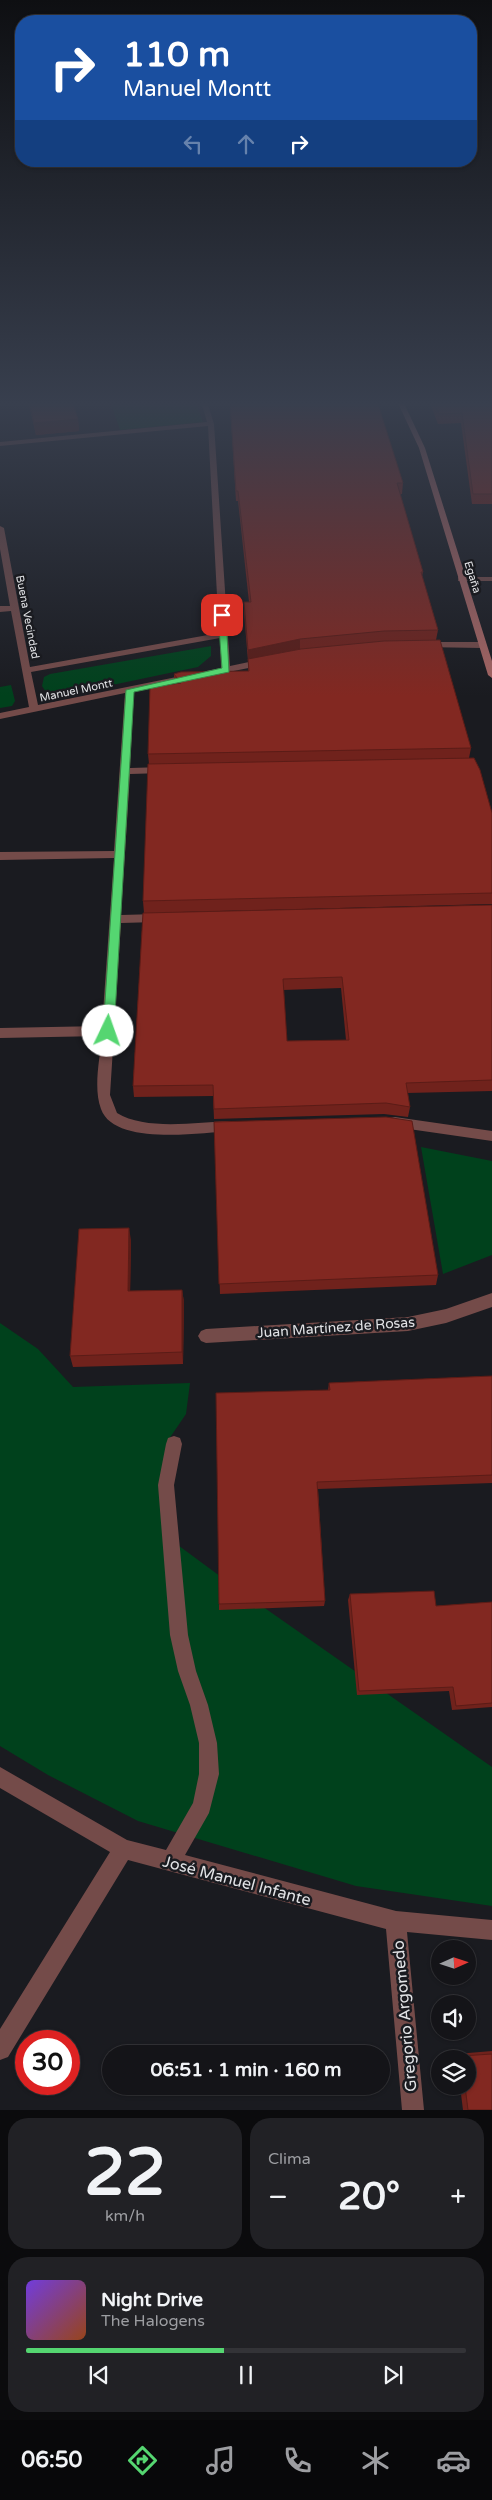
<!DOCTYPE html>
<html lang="es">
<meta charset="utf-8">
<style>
:root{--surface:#141418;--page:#212125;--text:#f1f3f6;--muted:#9d9ea2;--line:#333337;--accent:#55d671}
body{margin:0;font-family:"Varela Round",sans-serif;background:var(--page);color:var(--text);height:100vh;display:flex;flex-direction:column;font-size:19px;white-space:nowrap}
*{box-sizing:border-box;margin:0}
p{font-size:16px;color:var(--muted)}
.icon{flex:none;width:28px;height:28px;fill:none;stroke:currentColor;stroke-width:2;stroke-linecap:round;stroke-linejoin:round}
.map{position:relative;height:2110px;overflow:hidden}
.side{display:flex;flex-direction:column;gap:8px;padding:8px;background:#0b0b0d;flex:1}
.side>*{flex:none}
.hud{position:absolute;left:15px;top:15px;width:462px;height:152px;border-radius:20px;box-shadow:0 1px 4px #0004,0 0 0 1px var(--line);background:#1a4fa0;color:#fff;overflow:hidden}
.needle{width:32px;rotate:87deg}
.fabs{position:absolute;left:431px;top:1940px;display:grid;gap:10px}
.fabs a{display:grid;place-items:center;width:45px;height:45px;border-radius:50%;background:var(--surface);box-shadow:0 1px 4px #0004,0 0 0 1px var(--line);font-size:25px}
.speed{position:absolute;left:15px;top:2030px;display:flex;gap:10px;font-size:25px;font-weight:700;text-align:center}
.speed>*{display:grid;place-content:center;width:65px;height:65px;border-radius:50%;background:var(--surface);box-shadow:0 1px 4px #0004,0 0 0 1px var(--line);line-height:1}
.speed .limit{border:8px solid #d22;background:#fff;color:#111}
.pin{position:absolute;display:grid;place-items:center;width:42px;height:42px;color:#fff;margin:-21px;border-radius:10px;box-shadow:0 2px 8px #0006}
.me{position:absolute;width:55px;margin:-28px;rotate:3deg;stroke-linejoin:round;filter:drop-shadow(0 0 4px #0008)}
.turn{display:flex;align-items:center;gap:18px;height:105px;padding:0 25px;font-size:22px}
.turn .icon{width:65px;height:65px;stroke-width:2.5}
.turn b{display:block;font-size:35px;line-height:42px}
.lanes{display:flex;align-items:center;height:48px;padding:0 25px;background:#0003;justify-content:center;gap:25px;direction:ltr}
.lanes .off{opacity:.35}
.big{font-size:38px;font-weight:700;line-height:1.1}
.side .tile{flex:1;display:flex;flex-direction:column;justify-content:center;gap:8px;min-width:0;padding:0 18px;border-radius:20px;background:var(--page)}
.side .dial{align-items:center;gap:0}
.dial b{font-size:65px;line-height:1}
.song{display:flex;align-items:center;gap:15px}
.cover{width:60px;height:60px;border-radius:8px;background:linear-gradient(135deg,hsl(260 70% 55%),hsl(20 70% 35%))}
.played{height:5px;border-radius:2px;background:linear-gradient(90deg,var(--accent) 45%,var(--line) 45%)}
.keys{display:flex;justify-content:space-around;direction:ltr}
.heat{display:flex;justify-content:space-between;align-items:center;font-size:28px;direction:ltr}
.side .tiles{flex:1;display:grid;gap:8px;grid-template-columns:1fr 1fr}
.tile:last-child{grid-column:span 2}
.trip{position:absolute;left:102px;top:2045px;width:288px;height:50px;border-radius:25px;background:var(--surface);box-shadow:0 1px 4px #0004,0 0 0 1px var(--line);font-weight:700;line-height:50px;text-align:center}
.tab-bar{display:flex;height:80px;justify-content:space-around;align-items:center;background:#08080a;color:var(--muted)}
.tab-bar .icon{width:35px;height:35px}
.tab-bar .current{color:var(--accent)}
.tab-bar b{font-size:22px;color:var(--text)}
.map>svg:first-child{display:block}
.green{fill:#00411c}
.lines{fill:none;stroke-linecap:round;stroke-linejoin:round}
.minor{fill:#744b49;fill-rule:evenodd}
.secondary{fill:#a66563;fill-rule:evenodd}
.wall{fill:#70221c;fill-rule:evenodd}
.shaded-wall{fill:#5b1c17}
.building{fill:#822821;stroke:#5b1c17;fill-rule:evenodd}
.route{fill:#55d671;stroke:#378b49}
.labels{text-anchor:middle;stroke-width:5;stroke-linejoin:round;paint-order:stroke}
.far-street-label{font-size:11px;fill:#e2e3e6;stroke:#1a1b20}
.street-label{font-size:14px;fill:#e2e3e6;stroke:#1a1b20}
.near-street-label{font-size:16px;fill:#e2e3e6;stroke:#1a1b20}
</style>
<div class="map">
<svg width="492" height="2110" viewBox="0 0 492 2110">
<rect width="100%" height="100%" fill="#1a1b20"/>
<path class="green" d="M 110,401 L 195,401 L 203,422 L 120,430 Z
M 211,646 L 211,656 L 198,667 L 55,697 L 48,695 L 42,686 L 44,677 L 50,674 Z
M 11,685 L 15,701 L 12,706 L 0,708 L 0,687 Z
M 421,1147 L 492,1161 L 492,1255 L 443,1274 Z
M 0,1323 L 38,1349 L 73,1387 L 190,1383 L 186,1414 L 169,1439 L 167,1537 L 232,1585 L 492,1767 L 492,1906 L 356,1886 L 138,1821 L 48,1775 L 0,1746 Z"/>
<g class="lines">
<path class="minor" d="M 201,401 L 207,401 L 214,424 L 230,666 L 263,659 L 267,662 L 263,665 L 134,691 L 130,768 L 164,767 L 169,770 L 164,773 L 130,774 L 121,915 L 157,914 L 163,918 L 157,922 L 121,923 L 110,1095 L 117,1113 C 146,1131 197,1122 231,1121 L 236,1122 L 238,1126 L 236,1130 L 231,1131 C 200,1133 114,1146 101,1109 C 93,1088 100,1058 102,1036 L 0,1038 L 0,1028 L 102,1026 L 114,858 L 0,860 L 0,852 L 114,851 L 125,693 L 0,719 L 0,713 L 29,707 L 11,611 L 0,612 L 0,606 L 10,606 L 0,549 L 0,526 L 4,528 L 30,667 L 219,633 L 208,426 L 0,446 L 0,442 L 207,422 ZM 220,638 L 221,668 L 38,705 L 31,672 Z
M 458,577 L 492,577 L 492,581 L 458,581 Z
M 425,642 L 482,642 L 486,645 L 482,648 L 422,647 L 422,643 Z
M 395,1117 L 492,1131 L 492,1141 L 395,1127 L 390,1126 L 388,1122 L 390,1118 Z
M 492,1293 L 492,1307 L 446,1323 L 408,1331 L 206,1343 L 201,1341 L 198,1336 L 201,1331 L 206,1329 L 408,1317 L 446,1309 Z
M 174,1436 L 180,1438 L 182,1444 L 174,1485 L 188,1635 L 196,1671 L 208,1705 L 217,1743 L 219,1774 L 209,1813 L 185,1855 L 396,1911 L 492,1920 L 492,1940 L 407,1932 L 424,2110 L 402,2110 L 386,1929 L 128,1860 L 8,2057 L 0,2060 L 0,2029 L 110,1852 L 0,1788 L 0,1767 L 127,1840 L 166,1850 L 193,1803 L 199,1774 L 199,1743 L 190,1705 L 178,1671 L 170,1635 L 158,1485 L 166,1444 L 168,1438 Z"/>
<path class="secondary" d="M 397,401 L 403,401 L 425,448 L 492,661 L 492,678 L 488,675 L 419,448 Z"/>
</g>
<path class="wall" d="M 28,401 L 72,401 L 78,419 L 79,431 L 36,435 Z
M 225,401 L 377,401 L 403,483 L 402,494 L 400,494 L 423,572 L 422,576 L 438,630 L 436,640 L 471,748 L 469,758 L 492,813 L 492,904 L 144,913 L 143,901 L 149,764 L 148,754 L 174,684 L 174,674 L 248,671 L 248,661 L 244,613 L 244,602 L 249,602 L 238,501 L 236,501 L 230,406 Z
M 429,401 L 492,401 L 492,504 L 472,504 L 461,423 L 438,424 Z
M 492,905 L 492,1091 L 407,1093 L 410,1107 L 408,1117 L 384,1114 L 214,1119 L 213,1096 L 134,1097 L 133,1086 L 143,913 ZM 341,988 L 346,1040 L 287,1041 L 283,990 Z
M 214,1122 L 438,1275 L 436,1285 L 220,1294 Z
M 131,1240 L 130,1291 L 182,1290 L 184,1302 L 183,1364 L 73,1367 L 70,1356 Z
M 492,1376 L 492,1483 L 318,1489 L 325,1601 L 324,1606 L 219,1610 L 219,1604 L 328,1390 L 329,1383 Z
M 350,1594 L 436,1606 L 492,1602 L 492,1707 L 452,1710 L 449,1691 L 357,1695 L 348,1600 Z
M 492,2051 L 492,2110 L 463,2110 L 460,2086 L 468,2086 L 468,2059 L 457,2059 L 456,2054 Z"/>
<path class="shaded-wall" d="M 78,419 L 79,431 L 36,435 L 34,423 Z
M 300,639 L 300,650 L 248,661 L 248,650 Z
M 129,1228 L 131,1240 L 130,1303 L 128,1291 Z
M 182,1290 L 184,1302 L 183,1364 L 182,1352 Z"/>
<path class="building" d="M 29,401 L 72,401 L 78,419 L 34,423 Z
M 230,401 L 377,401 L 403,483 L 397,483 L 423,572 L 421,572 L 438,630 L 384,631 L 300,639 L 248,650 L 244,602 L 251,602 L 238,491 L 236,491 Z
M 434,401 L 492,401 L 492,494 L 473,494 L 462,413 L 439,414 Z
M 440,640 L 471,748 L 148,754 L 150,687 L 181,683 L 174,674 L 181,672 L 249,671 L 248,659 L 301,649 L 384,641 Z
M 474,758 L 480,770 L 492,813 L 492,893 L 143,901 L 148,764 Z
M 492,905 L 492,1080 L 406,1083 L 410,1107 L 386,1103 L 214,1109 L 213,1085 L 133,1086 L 143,913 ZM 342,977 L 349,1040 L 287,1041 L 283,979 Z
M 386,1117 L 412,1121 L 438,1275 L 219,1284 L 214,1122 Z
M 129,1228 L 128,1291 L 182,1290 L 182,1352 L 70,1356 L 79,1229 Z
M 492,1376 L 492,1475 L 317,1482 L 325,1601 L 219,1604 L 216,1393 L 330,1390 L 329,1383 Z
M 434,1591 L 436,1606 L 492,1602 L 492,1703 L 456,1706 L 453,1687 L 359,1691 L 350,1594 Z
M 492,2054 L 492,2110 L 468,2110 L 465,2086 L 468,2086 L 468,2059 L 461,2059 L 461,2056 Z"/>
<linearGradient id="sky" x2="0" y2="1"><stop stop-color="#0e0f12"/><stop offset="0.58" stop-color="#383f4e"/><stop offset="1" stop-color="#383f4e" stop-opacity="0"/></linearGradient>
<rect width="492" height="696" fill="url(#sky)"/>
<path class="route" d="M 222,612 L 226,615 L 229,672 L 134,692 L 114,1031 L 108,1035 L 103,1031 L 126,690 L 222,668 L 218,615 Z"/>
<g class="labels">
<g class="far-street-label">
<text transform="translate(473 577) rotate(73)" y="4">Egaña</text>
<text transform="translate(28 617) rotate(79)" y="4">Buena Vecindad</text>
<text transform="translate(76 690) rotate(-12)" y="4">Manuel Montt</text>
</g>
<g class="street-label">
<text transform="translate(336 1327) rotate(-4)" y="5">Juan Martínez de Rosas</text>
</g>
<g class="near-street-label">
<text transform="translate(237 1880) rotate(15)" y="6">José Manuel Infante</text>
<text transform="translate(404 2016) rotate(-95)" y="6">Gregorio Argomedo</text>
</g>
</g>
</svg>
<div class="fabs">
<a><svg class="needle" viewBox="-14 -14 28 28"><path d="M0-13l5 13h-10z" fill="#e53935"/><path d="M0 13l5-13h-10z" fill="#9d9ea2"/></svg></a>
<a><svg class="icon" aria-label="sound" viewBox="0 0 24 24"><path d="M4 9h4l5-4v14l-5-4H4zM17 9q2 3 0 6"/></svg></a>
<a><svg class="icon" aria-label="layers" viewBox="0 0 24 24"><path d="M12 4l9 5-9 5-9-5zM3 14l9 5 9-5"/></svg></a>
</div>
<div class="speed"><div class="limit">30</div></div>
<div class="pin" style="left:222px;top:615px;background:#d93025"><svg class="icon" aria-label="arrive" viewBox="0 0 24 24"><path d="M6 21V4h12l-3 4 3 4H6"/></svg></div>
<svg class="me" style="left:108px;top:1031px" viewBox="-20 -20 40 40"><circle r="19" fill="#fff"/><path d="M0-13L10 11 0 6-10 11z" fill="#55d671"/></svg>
<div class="trip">06:51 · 1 min · 160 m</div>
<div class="hud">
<div class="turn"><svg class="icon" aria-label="right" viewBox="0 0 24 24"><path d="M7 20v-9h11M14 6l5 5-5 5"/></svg><div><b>110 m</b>Manuel Montt</div></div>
<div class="lanes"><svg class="icon off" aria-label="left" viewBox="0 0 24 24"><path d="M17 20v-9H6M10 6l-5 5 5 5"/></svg><svg class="icon off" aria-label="ahead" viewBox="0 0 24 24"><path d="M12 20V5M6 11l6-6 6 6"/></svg><svg class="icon" aria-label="right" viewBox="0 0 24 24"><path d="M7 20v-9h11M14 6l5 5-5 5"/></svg></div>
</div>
</div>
<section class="side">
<div class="tiles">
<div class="tile dial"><b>22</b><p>km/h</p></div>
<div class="tile"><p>Clima</p>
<div class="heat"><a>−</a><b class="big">20°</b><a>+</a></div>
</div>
<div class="tile">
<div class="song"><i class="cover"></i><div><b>Night Drive</b><p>The Halogens</p></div></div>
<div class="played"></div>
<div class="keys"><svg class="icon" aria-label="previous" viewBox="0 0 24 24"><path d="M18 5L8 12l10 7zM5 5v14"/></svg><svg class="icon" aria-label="pause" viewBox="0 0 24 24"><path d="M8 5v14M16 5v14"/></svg><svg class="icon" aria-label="next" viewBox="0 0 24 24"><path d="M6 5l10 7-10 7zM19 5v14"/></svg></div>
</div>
</div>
</section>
<nav class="tab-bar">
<b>06:50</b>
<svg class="icon current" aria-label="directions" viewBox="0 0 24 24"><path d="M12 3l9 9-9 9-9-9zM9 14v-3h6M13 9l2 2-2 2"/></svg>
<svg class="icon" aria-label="music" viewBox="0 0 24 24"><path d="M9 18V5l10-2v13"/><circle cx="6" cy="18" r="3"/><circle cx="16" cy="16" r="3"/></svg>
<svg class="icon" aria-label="phone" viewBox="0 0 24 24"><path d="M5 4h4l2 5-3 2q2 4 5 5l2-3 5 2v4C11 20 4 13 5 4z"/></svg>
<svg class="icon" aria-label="climate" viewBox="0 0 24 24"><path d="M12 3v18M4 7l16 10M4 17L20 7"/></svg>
<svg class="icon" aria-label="car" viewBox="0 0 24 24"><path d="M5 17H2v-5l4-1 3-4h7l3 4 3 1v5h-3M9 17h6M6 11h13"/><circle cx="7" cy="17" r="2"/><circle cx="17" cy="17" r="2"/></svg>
</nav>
